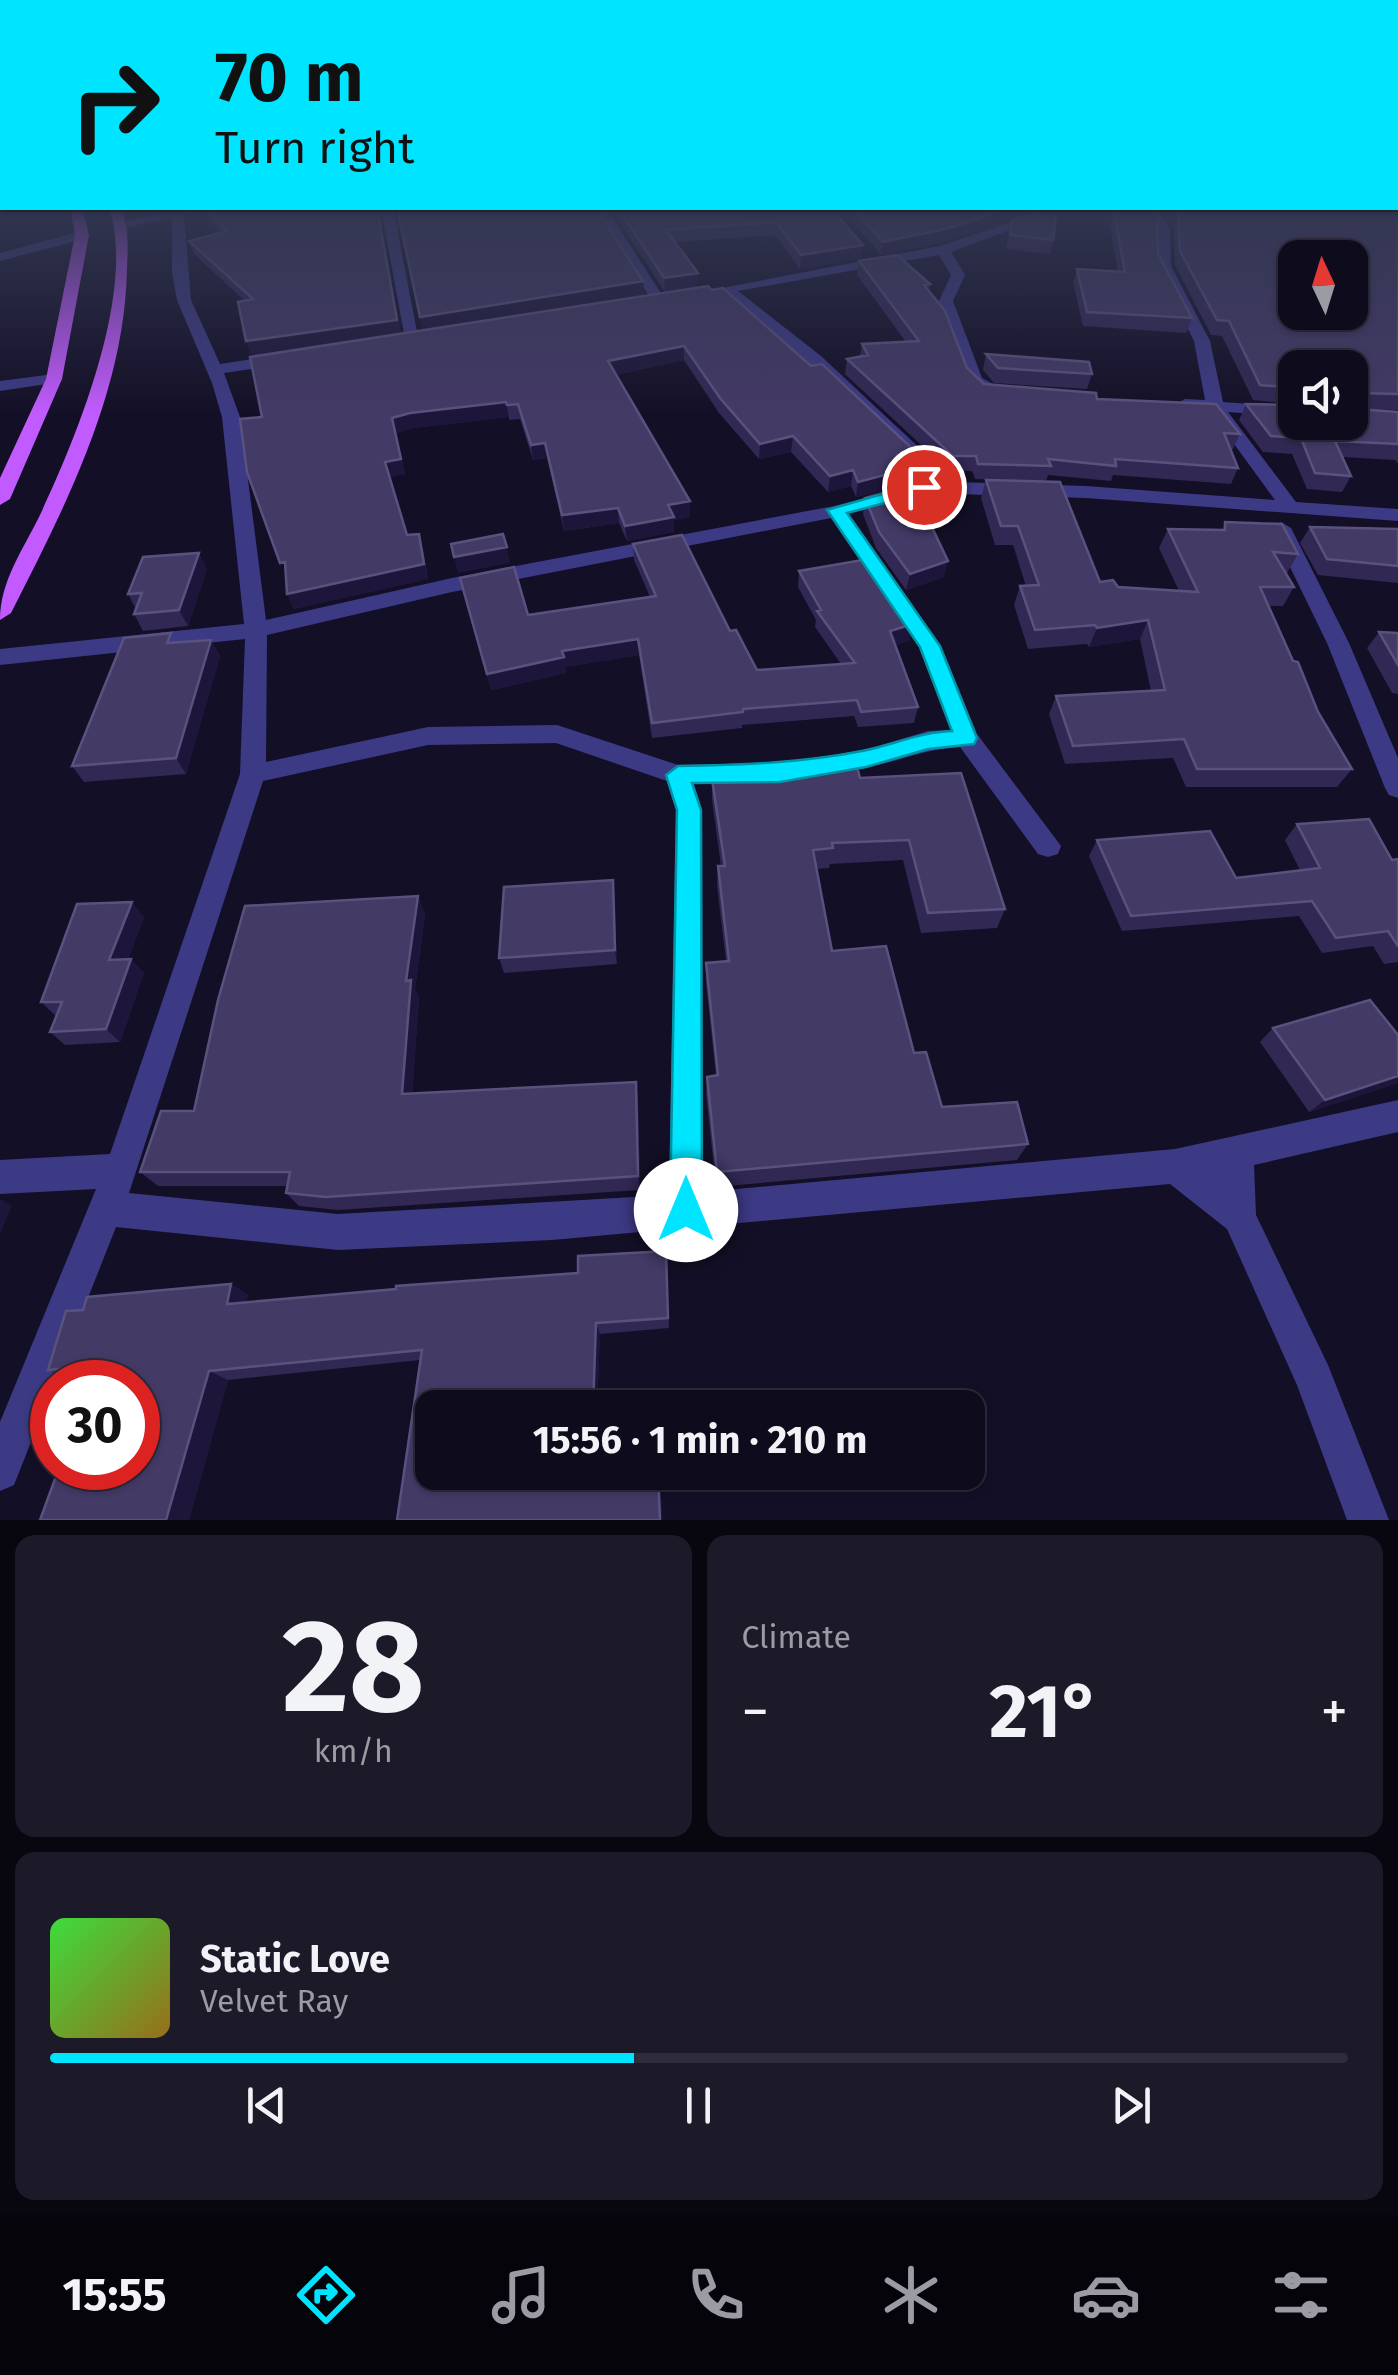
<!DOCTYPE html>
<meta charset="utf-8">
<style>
:root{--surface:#0e0b1c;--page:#1c1929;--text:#f1f3f6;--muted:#9b9ba3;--line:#2e2b3b;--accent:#00e5ff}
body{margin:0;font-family:"Fira Sans",sans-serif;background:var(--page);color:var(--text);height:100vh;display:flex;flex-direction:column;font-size:38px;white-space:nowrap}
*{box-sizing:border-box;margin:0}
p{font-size:32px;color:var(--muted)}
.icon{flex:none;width:55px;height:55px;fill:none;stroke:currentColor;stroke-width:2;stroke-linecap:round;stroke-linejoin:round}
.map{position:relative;height:1520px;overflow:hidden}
.side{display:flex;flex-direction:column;gap:15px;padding:15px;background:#08060f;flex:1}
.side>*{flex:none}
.top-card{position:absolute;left:0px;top:0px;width:1400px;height:210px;box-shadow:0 2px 8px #0004,0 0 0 2px var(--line);background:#00e5ff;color:#111;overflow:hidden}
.needle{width:65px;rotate:356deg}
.fabs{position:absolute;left:1278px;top:240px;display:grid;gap:20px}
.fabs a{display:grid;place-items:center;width:90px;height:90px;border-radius:20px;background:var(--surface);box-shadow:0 2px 8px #0004,0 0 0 2px var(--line);font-size:50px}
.speed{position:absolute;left:30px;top:1360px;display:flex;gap:20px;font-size:50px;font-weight:700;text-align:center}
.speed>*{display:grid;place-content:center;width:130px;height:130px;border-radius:50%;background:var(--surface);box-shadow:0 2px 8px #0004,0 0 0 2px var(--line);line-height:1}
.speed .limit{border:15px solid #d22;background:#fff;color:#111}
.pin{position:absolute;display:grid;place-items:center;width:85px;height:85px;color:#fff;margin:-42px;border:5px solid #fff;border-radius:50%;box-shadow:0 2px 10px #0007}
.me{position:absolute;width:110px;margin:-55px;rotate:0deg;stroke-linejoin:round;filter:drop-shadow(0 0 8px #0008)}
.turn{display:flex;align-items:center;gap:35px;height:210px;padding:0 50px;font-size:45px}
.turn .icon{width:130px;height:130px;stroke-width:2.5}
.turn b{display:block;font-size:70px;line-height:85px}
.big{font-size:75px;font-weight:700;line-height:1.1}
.side .tile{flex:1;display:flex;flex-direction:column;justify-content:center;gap:15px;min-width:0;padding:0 35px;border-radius:20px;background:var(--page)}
.side .dial{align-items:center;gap:0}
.dial b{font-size:130px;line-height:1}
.song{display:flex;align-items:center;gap:30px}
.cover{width:120px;height:120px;border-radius:15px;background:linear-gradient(135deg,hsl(120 70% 55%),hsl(40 70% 35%))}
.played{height:10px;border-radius:5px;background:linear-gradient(90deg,var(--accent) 45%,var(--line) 45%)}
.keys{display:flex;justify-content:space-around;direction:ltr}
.heat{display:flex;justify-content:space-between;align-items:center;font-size:55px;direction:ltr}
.side .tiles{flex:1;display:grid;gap:15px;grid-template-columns:1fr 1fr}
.tile:last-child{grid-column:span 2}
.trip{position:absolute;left:415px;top:1390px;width:570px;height:100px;border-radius:20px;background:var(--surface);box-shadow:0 2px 8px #0004,0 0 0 2px var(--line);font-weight:700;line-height:100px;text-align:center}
.tabs{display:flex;height:160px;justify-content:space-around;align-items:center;background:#06040b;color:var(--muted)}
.tabs .icon{width:70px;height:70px}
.tabs .selected{color:var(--accent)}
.tabs b{font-size:45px;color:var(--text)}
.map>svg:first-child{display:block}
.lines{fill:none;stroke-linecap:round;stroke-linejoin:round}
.minor{fill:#3d3a85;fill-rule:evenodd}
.major{fill:#c25bff;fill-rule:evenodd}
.wall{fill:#312854}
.shaded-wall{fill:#1d163a}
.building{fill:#433a66;stroke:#5a527e;stroke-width:2.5;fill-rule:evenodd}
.route{fill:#00e5ff;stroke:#0095a6;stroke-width:2.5}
</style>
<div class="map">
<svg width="1398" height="1520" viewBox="0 0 1398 1520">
<rect width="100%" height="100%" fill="#130f26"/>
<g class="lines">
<path class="minor" d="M 172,208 L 198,208 L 184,214 L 191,300 L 220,364 L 284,354 L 292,359 L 284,364 L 224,373 L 240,417 L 266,620 L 452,578 L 834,506 L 933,482 C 864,417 800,349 723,294 L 693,299 L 686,295 L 940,246 L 1052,208 L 1069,208 L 951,252 L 965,275 L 953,301 L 982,378 L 1002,389 L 1002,397 C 959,402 949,332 939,301 L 951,275 L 939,255 L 738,291 L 821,356 L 956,482 L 1086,486 L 1275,500 L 1210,411 L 1185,409 L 1176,404 L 1185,399 L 1205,400 L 1194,341 L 1157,266 L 1156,228 L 1143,208 L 1155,208 L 1170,228 L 1171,266 L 1210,341 L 1223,402 L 1295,407 L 1295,417 L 1228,412 L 1296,502 L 1398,509 L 1398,521 L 1086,498 L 925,493 L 848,514 L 941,646 L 977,734 L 1061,846 L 1058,854 L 1048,857 L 1038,854 L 960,747 C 924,749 894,763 859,769 C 804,780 750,783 694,784 L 702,810 L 703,1192 L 1175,1149 L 1398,1100 L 1398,1132 L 1254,1165 L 1256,1215 L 1328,1365 L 1389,1520 L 1347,1520 L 1297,1385 L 1227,1229 L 1170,1184 L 552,1240 L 338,1250 L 116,1227 L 14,1485 L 0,1491 L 0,1422 L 96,1189 L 0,1194 L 0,1160 L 110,1154 L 240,774 L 245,639 L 0,665 L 0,649 L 244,624 L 222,417 L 212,383 L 177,300 L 172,273 L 172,217 L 121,229 L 114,225 ZM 831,518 L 919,647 L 951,730 L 928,731 L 865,750 L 780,763 L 678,765 L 557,725 L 428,727 L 266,762 L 267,635 L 452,592 ZM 556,743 L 667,781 L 676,810 L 669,1195 L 338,1214 L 129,1193 L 263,781 L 428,745 Z
M 381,208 L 393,208 L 419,342 L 405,339 Z
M 594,208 L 606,208 L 666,301 L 664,304 L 654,304 Z
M 82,231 L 87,232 L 87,238 L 0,261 L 0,253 Z
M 54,374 L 62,379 L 60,382 L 0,391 L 0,381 Z
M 1281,522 L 1291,528 L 1349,643 L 1398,758 L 1398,798 L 1389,795 L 1385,788 L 1327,643 L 1271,528 Z"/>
<path class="major" d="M 70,208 L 82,208 L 89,235 L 62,379 L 10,499 L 0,505 L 0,478 L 46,379 L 75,235 Z
M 109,208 L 121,208 C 129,227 128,246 127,268 C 125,391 66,505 11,613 L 0,620 C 0,581 23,550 40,515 C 76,439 137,291 109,208 Z"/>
</g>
<path class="wall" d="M 1398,202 L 1398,410 L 1358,409 L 1398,412 L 1398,463 L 1395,460 L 1342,457 L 1351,476 L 1342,492 L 1307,489 L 1292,454 L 1263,452 L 1239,420 L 1246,404 L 1350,422 L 1295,368 L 1295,404 L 1253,400 L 1222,336 L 1211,335 L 1175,265 L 1174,228 L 1159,208 L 1398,208 Z
M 199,208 L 378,208 L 401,334 L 251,356 L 245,301 L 194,254 L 189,241 L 221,233 Z
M 610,208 L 831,208 L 863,245 L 861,258 L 800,269 L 775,235 L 675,242 L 698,273 L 698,286 L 665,292 Z
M 841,208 L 1046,208 L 944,242 L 881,255 Z
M 1099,208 L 1152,208 L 1158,254 L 1192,318 L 1186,333 L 1083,326 L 1073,283 L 1077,269 L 1118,271 L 1109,222 L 1104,222 Z
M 1012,221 L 1053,240 L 1050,254 L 1006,249 Z
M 859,261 L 930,284 L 929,291 L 967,368 L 984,384 L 1097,399 L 1240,434 L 1233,449 L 1230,449 L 1238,468 L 1231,484 L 1113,475 L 1111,481 L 1048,475 L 1046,481 L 975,479 L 972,471 L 949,471 L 845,374 L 847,359 L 860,357 L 862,344 L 906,342 L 857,275 Z
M 711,290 L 811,366 L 919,455 L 916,471 L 904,471 L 902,486 L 856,497 L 851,486 L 828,492 L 791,452 L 759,459 L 719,413 L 684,360 L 615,375 L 690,517 L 674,520 L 674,532 L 627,541 L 619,523 L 564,531 L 547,458 L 533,460 L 520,419 L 509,420 L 509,417 L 414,428 L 396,433 L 405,474 L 389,477 L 407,535 L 423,549 L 428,579 L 293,609 L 286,578 L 262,417 L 423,331 L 644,295 L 444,327 Z
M 986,354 L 1092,374 L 1087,389 L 994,383 L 983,370 Z
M 986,480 L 1100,582 L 1118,587 L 1179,591 L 1159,548 L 1168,529 L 1222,530 L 1225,522 L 1298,554 L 1287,573 L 1285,572 L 1294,587 L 1283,606 L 1269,606 L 1318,712 L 1352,769 L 1337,787 L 1186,787 L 1173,758 L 1065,764 L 1049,714 L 1056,696 L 1151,691 L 1140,639 L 1089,647 L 1087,644 L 1028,649 L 1014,605 L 1020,586 L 1026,586 L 1013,545 L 995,545 L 981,498 Z
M 865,498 L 944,577 L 906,590 L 876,548 L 863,514 Z
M 1310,527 L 1398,529 L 1398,583 L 1318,575 L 1300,543 Z
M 633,544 L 730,631 L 757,670 L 841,664 L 815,627 L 816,620 L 798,587 L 799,571 L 910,640 L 895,645 L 918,707 L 914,723 L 858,727 L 854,716 L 742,725 L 742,728 L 652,738 L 639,655 L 565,667 L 566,673 L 491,690 L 460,578 L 528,615 L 650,597 L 634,560 Z
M 207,569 L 188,626 L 143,631 L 134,614 L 136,609 L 128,594 Z
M 1379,632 L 1398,633 L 1398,694 L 1392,693 L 1367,648 Z
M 211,640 L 220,656 L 186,774 L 84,782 L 72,766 L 176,643 Z
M 860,778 L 1005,909 L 997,928 L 921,933 L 903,860 L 830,864 L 829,868 L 817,869 L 832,951 L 914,1053 L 942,1107 L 1028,1144 L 1017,1160 L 716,1187 L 706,1094 L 707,1077 L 716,1076 L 706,982 L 706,963 L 726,961 L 717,886 L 718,866 L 721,866 L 712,800 L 712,779 Z
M 1297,824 L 1392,860 L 1398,859 L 1398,962 L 1384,964 L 1373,946 L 1322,953 L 1299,916 L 1122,931 L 1089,856 L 1097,840 L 1236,878 L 1300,870 L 1285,840 Z
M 613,880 L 617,964 L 504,973 L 499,958 Z
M 418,896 L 425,915 L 415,989 L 419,998 L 412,1094 L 638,1097 L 640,1190 L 338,1210 L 299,1206 L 286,1193 L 287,1186 L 158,1186 L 140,1172 L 194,1111 Z
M 144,917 L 128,959 L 131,959 L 144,973 L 120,1042 L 65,1045 L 50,1032 L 56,1016 L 41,1002 Z
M 1273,1028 L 1398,1035 L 1398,1083 L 1309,1112 L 1260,1042 Z
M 666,1251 L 669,1328 L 600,1334 L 597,1408 L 432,1408 L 432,1472 L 660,1472 L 662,1520 L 397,1520 L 420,1360 L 228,1380 L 189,1520 L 40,1520 L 59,1468 L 138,1468 L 138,1382 L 89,1382 L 91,1378 L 73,1379 L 48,1370 L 66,1311 L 83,1310 L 87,1297 L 231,1284 L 248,1295 L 246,1302 L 396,1289 L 396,1286 L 578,1273 L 578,1256 Z"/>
<path class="shaded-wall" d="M 377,208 L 378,208 L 401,334 L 251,356 L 246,341 Z
M 1010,208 L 1046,208 L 944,242 L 881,255 L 883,242 Z
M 863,245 L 861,258 L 800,269 L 801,255 Z
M 698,273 L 698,286 L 665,292 L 664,278 Z
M 643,281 L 644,295 L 423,331 L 420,317 Z
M 684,346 L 684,360 L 609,376 L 608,361 Z
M 506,402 L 509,417 L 414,428 L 396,433 L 405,474 L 389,477 L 385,462 L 392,418 L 410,413 Z
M 793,436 L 791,452 L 759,459 L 760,444 Z
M 545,443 L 547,458 L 533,460 L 531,445 Z
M 853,470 L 851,486 L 828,492 L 830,476 Z
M 904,470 L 902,486 L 856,497 L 858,482 Z
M 690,501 L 690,517 L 674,520 L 674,532 L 627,541 L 625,526 L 668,505 Z
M 618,508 L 619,523 L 564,531 L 562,515 Z
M 419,534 L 428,579 L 293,609 L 287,594 Z
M 507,547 L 510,563 L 458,573 L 454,557 Z
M 199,553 L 207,569 L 188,626 L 179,610 Z
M 948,561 L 944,577 L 906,590 L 910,574 Z
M 1148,620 L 1140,639 L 1089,647 L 1097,628 Z
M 913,624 L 910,640 L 887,647 L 890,631 Z
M 638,639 L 639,655 L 565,667 L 566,673 L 491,690 L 487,674 L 562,651 Z
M 211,640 L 220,656 L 186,774 L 176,758 Z
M 613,880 L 615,895 L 617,964 L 615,950 Z
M 418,896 L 425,915 L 415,989 L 419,998 L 411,1110 L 402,1094 L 406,981 Z
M 132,902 L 144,917 L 122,974 L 109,960 Z
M 131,959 L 144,973 L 120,1042 L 106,1029 Z
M 1398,1076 L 1398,1083 L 1309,1112 L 1325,1100 Z
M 636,1082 L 638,1097 L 640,1190 L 638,1176 Z
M 0,1199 L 12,1206 L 0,1234 Z
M 231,1284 L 248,1295 L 244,1315 L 227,1304 Z
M 596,1323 L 600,1334 L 597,1408 L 593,1408 Z
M 209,1371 L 228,1380 L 189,1520 L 166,1520 Z
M 658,1472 L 660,1472 L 662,1520 L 660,1520 Z"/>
<path class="building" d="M 205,208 L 377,208 L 397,320 L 246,341 L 238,302 L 253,299 L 189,241 L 227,231 Z
M 397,208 L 596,208 L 643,281 L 420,317 Z
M 618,208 L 831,208 L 863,245 L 801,255 L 776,222 L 666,230 L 698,273 L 664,278 Z
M 853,208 L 1010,208 L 946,229 L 883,242 Z
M 1048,208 L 1057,208 L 1053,240 L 1010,235 L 1012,221 Z
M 1108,208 L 1152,208 L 1157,216 L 1158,254 L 1192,318 L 1087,312 L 1077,269 L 1125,272 L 1113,208 Z
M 1173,208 L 1387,208 L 1398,219 L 1398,394 L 1356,393 L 1358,409 L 1398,412 L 1398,444 L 1335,441 L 1351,476 L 1315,473 L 1301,438 L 1271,436 L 1246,404 L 1295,405 L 1295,422 L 1350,422 L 1350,368 L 1295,368 L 1295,388 L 1260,385 L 1229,321 L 1217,320 L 1180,251 L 1178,214 ZM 1295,258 L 1350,258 L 1350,312 L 1295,312 Z
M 897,255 L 930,284 L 924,285 L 945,311 L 967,368 L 984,384 L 1096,393 L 1097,399 L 1216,404 L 1240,434 L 1224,433 L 1238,468 L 1115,459 L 1116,466 L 1048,459 L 1051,466 L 978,464 L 976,456 L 953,456 L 847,359 L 868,355 L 862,344 L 919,341 L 859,261 Z
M 708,286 L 711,290 L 723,288 L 811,366 L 822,364 L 919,455 L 897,455 L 904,470 L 858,482 L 853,470 L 830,476 L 793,436 L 760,444 L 720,398 L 684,346 L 608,361 L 690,501 L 668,505 L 674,517 L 625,526 L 618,508 L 562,515 L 545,443 L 531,445 L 518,404 L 507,405 L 506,402 L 410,413 L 392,418 L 401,459 L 385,462 L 407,535 L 419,534 L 424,564 L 287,594 L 285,562 L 280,563 L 247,472 L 240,419 L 262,417 L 250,357 Z
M 986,354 L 1089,362 L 1092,374 L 998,368 Z
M 986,480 L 1060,482 L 1100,582 L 1113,580 L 1118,587 L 1198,592 L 1168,529 L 1225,530 L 1225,522 L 1282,524 L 1298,554 L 1273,552 L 1294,587 L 1260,587 L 1293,661 L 1298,662 L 1318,712 L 1352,769 L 1197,769 L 1184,739 L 1073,746 L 1056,696 L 1165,690 L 1148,620 L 1097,628 L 1095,625 L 1035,630 L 1020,586 L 1039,585 L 1018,526 L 1001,526 Z
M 912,485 L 948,561 L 910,574 L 879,532 L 865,498 Z
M 1310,527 L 1398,529 L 1398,566 L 1327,559 Z
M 503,534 L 507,547 L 454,557 L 451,544 Z
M 682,535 L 730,631 L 736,630 L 757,670 L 855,663 L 817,611 L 821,610 L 799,571 L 868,559 L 913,624 L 890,631 L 918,707 L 861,712 L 857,700 L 743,709 L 743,712 L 652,723 L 638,639 L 562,651 L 564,657 L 487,674 L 460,578 L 514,567 L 528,615 L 656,596 L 633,544 Z
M 199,553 L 179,610 L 134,614 L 142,593 L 128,594 L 143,557 Z
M 1379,632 L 1398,633 L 1398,665 Z
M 171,633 L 167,643 L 211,640 L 176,758 L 72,766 L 124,638 Z
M 857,767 L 860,778 L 961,773 L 1005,909 L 928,913 L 909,840 L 832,843 L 833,848 L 813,850 L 832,951 L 886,946 L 914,1053 L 926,1052 L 942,1107 L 1017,1102 L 1028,1144 L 717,1172 L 707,1077 L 718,1075 L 706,963 L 729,961 L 718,866 L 725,866 L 712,779 Z
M 1369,819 L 1392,860 L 1398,859 L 1398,946 L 1388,931 L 1336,938 L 1312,901 L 1131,916 L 1097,840 L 1210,831 L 1236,878 L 1320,868 L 1297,824 Z
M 613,880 L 615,950 L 499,958 L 504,887 Z
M 418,896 L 406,981 L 411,980 L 402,1094 L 636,1082 L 638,1176 L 326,1197 L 286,1193 L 290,1172 L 140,1172 L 161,1111 L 194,1111 L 218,1000 L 245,906 Z
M 132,902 L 109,960 L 131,959 L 106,1029 L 50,1032 L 62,1002 L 41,1002 L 77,904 Z
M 1370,1000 L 1398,1035 L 1398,1076 L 1325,1100 L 1273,1028 Z
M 666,1251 L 668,1318 L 596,1323 L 593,1408 L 432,1408 L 432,1472 L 658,1472 L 660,1520 L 397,1520 L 422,1350 L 209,1371 L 166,1520 L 40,1520 L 59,1468 L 138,1468 L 138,1382 L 89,1382 L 95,1366 L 48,1370 L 66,1311 L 83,1310 L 87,1297 L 231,1284 L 227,1304 L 396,1289 L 396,1286 L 578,1273 L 578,1256 Z"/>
<linearGradient id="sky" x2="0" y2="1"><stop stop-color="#0a0815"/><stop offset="0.49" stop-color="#333752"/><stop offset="1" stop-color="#333752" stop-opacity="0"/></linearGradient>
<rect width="1398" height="415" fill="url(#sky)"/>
<path class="route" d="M 924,482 L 930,483 L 930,491 L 847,513 L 940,646 L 977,738 L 974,744 L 928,749 L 866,767 L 780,782 L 692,783 L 701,810 L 702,1210 L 698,1222 L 686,1226 L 675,1222 L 670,1210 L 677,810 L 666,775 L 678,766 C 741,765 801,763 862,751 C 893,745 920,732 952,731 L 920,647 L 827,510 Z"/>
</svg>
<div class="fabs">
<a><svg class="needle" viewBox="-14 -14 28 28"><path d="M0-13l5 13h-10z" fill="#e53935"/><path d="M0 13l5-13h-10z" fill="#9b9ba3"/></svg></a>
<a><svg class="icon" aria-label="sound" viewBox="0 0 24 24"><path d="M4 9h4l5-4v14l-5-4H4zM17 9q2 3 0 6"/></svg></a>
</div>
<div class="speed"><div class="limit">30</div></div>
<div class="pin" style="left:924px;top:487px;background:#d93025"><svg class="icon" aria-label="arrive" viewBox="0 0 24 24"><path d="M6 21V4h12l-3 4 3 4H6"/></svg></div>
<svg class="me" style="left:686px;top:1210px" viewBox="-20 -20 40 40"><circle r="19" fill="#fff"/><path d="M0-13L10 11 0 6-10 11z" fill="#00e5ff"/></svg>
<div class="trip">15:56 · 1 min · 210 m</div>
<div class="top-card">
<div class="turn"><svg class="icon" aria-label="right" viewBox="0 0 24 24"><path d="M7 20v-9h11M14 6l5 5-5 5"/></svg><div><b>70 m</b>Turn right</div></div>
</div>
</div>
<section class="side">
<div class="tiles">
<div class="tile dial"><b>28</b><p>km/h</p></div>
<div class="tile"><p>Climate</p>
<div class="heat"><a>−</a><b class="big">21°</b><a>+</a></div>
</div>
<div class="tile">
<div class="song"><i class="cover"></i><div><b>Static Love</b><p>Velvet Ray</p></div></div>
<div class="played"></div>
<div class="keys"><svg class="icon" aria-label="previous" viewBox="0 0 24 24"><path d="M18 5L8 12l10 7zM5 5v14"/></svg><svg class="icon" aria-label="pause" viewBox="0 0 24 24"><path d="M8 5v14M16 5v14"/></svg><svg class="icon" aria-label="next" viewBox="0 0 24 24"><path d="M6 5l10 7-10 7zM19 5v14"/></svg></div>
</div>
</div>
</section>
<nav class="tabs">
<b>15:55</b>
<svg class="icon selected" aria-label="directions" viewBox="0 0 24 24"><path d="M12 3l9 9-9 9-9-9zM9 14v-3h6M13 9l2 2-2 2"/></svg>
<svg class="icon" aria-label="music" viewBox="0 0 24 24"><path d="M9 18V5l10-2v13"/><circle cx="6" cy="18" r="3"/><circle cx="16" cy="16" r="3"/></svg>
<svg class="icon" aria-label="phone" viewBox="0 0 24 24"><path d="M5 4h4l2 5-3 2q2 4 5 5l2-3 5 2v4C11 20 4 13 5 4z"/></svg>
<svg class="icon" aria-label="climate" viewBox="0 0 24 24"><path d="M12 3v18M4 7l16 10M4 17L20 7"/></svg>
<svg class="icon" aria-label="car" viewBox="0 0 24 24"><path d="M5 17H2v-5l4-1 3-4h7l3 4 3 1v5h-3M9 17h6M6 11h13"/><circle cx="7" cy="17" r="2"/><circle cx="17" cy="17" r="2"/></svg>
<svg class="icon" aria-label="filters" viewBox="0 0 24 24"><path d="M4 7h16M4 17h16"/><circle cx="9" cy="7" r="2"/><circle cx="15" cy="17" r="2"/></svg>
</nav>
